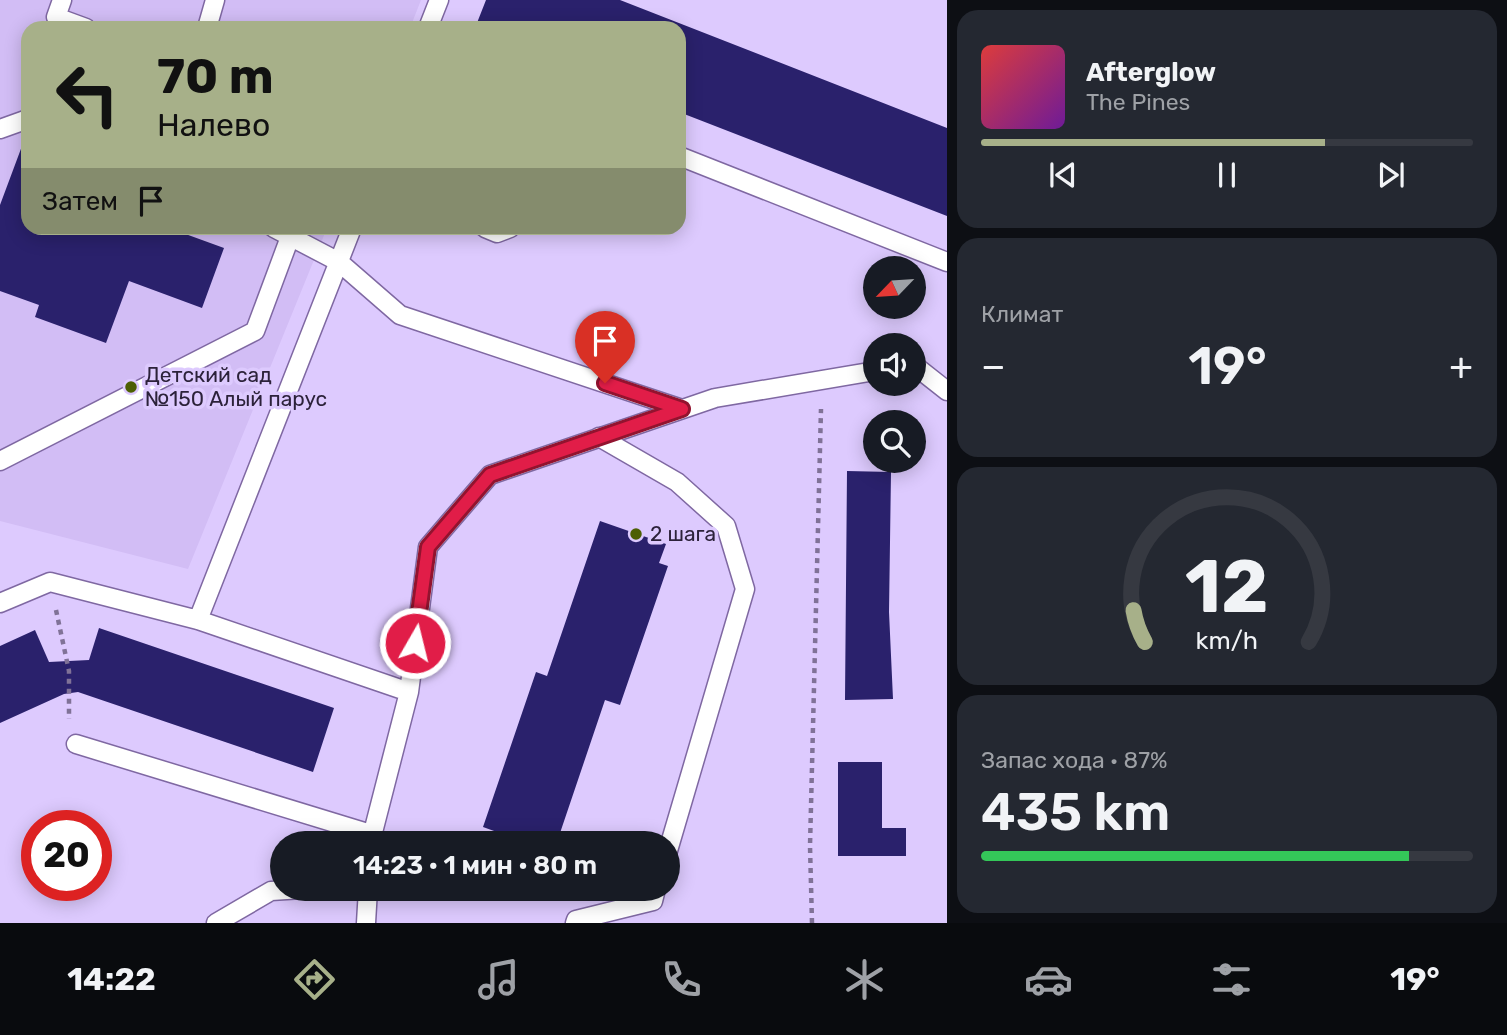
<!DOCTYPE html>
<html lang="ru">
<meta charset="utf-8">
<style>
:root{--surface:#171b24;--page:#242831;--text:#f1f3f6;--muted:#9ea1a6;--line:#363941;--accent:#a7b089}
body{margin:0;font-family:Rubik,sans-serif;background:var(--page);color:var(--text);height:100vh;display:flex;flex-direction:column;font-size:26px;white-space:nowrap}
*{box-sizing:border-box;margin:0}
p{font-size:23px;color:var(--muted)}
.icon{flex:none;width:38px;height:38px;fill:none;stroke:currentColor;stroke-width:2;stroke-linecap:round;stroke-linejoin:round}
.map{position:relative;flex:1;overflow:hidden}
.details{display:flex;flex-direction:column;gap:10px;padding:10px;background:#0d0f14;width:560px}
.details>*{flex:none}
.top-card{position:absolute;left:21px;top:21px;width:665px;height:214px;border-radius:21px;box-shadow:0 4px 18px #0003;background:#a7b089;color:#111;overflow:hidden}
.needle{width:46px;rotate:245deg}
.controls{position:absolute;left:863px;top:256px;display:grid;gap:14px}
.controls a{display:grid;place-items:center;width:63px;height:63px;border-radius:50%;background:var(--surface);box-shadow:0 4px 18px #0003;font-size:35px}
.speed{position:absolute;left:21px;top:810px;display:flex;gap:14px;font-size:35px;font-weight:700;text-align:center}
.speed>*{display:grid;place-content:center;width:91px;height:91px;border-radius:50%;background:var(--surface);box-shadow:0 4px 18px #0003;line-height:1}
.speed .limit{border:10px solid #d22;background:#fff;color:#111}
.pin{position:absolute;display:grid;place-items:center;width:60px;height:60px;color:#fff;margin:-72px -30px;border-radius:50% 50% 50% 0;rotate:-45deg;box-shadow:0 0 7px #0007}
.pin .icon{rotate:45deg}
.me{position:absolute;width:77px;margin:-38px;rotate:8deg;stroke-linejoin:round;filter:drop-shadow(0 0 5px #0008)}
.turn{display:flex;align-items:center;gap:24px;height:147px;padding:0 21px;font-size:32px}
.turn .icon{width:91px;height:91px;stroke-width:2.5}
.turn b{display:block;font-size:49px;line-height:60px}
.then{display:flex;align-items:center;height:66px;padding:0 21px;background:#0003;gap:14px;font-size:26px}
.big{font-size:52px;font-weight:600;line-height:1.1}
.details .card{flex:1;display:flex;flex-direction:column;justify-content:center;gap:10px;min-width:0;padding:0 24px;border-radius:21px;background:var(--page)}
.details .dial{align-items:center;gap:0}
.dial svg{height:182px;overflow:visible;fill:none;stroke:var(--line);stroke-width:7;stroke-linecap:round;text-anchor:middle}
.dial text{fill:var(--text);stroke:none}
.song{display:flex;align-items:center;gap:21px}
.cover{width:84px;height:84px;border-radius:10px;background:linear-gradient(135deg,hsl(0 70% 55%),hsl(280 70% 35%))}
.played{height:7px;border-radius:4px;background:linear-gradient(90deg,var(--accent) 70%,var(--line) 70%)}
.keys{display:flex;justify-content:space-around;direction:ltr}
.heat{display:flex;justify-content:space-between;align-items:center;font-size:38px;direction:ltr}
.charge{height:10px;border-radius:5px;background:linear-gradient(90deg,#34c759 87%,var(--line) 0)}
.trip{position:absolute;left:270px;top:831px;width:410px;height:70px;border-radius:35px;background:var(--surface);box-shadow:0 4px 18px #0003;font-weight:600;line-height:70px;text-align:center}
.menu{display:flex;height:112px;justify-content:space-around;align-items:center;background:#090b0e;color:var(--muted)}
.menu .icon{width:49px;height:49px}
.menu .selected{color:var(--accent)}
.menu b{font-size:32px;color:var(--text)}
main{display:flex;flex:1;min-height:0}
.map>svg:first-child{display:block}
.built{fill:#d2bdf5}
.building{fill:#2a216c}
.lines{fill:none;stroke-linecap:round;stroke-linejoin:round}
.service-casing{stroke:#7f68a2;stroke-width:21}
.path{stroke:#807297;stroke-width:4.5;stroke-dasharray:5 5;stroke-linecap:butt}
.service{stroke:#fff;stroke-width:18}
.route-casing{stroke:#92132f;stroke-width:18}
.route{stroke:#e11d48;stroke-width:12}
.poi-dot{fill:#4d5f04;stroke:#ddcafe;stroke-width:2.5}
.labels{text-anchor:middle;stroke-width:7;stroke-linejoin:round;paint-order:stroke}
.poi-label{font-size:21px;fill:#2c223a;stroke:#ddcafe;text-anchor:start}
</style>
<main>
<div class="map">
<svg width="947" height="923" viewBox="0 0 947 923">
<rect width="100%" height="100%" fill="#ddcafe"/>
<path class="built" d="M 0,0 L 421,0 L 410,28 L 28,28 L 28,228 L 327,228 L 188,569 L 0,521 Z"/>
<path class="building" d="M 486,0 L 620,0 L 947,128 L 947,216 L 679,112 L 679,28 L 475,28 Z
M 25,138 L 28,139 L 28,228 L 169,228 L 224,248 L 202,308 L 129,281 L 106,343 L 35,317 L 39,305 L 0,291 L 0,205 Z
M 847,471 L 891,472 L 889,612 L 893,699 L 845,700 Z
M 600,521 L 666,544 L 659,563 L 668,566 L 620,705 L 605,700 L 559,836 L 553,834 L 550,844 L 530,844 L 483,827 L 536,672 L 547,676 Z
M 99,628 L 334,708 L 313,772 L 78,692 L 64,694 L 0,723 L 0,646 L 35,630 L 49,662 L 89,660 Z
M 838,762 L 882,762 L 882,828 L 906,828 L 906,856 L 838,856 Z"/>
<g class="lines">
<g class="service-casing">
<path id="service" d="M 62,0 L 56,17 L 86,28
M 207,28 L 215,0
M 428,28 L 439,0
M 0,129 L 28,119
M 679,156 L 947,262
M 274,228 L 339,262 L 400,315 L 682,409
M 485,228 L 497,233 L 510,228
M 914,365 L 947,391
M 599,437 L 677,482 L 726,526 L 745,589 L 667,854
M 0,461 L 255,331 L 290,237
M 0,603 L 50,582 L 198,620 L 409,692
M 198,620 L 352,228
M 76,744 L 371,834
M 370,844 L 409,692 L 428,547 L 490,475 L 715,398 L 875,371
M 216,923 L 271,891 L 302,889
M 366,923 L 368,889
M 575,923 L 576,920 L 653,901 L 656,889"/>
</g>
<path class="path" d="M 56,610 L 69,671 L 69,719
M 812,923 L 810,846 L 821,409"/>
<use href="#service" class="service"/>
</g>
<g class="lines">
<g class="route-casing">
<path id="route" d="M 415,643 L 428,547 L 490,475 L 682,409 L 605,383"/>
</g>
<use href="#route" class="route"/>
</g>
<g class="poi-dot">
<circle cx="131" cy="387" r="7"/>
<circle cx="636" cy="534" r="7"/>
</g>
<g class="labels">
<g class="poi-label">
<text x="145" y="382">Детский сад<tspan x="145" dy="24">№150 Алый парус</tspan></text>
<text x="650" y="541">2 шага</text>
</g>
</g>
</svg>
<div class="controls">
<a><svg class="needle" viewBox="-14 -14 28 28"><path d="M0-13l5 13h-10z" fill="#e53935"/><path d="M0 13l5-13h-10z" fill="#9ea1a6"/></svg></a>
<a><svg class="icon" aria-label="sound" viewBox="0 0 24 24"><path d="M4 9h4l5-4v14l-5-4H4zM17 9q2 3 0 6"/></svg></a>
<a><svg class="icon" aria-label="search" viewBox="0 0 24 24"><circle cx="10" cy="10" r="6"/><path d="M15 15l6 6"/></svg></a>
</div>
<div class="speed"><div class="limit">20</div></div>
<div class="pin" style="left:605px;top:383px;background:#d93025"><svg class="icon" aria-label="arrive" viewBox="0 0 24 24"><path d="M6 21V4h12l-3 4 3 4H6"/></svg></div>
<svg class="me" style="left:415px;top:643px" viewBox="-20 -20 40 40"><circle r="17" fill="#e11d48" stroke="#fff" stroke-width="3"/><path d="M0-11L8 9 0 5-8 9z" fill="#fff"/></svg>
<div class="trip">14:23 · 1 мин · 80 m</div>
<div class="top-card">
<div class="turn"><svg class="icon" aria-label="left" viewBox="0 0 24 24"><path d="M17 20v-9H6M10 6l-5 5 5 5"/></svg><div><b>70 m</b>Налево</div></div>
<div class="then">Затем<svg class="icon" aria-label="arrive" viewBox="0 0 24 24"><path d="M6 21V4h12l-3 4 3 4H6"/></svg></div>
</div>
</div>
<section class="details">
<div class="card">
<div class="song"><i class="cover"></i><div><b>Afterglow</b><p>The Pines</p></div></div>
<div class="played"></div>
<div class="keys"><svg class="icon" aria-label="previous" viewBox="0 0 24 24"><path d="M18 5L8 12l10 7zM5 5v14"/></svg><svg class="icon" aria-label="pause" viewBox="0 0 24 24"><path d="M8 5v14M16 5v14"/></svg><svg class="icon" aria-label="next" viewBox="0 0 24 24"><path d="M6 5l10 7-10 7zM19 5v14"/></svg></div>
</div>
<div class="card"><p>Климат</p>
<div class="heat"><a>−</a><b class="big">19°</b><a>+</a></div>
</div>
<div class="card dial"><svg viewBox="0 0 100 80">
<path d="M14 69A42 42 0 1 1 86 69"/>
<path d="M14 69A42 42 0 0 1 9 55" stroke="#a7b089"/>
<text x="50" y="56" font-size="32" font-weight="700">12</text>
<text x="50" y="72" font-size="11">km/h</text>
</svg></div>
<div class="card"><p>Запас хода · 87%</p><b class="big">435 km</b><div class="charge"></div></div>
</section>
</main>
<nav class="menu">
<b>14:22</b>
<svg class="icon selected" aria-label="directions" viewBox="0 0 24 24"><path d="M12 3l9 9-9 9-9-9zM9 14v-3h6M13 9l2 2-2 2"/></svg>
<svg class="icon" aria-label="music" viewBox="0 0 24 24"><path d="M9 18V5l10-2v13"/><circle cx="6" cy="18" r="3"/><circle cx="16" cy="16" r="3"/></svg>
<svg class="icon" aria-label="phone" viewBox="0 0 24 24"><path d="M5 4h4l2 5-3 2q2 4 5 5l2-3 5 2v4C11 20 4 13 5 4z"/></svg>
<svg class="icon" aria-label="climate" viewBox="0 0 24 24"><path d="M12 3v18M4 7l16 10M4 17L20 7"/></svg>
<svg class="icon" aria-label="car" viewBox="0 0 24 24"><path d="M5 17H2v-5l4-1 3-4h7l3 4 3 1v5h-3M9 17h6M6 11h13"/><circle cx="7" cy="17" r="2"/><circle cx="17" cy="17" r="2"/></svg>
<svg class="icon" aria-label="filters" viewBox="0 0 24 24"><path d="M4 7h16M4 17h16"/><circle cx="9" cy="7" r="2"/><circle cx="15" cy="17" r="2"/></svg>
<b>19°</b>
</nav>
